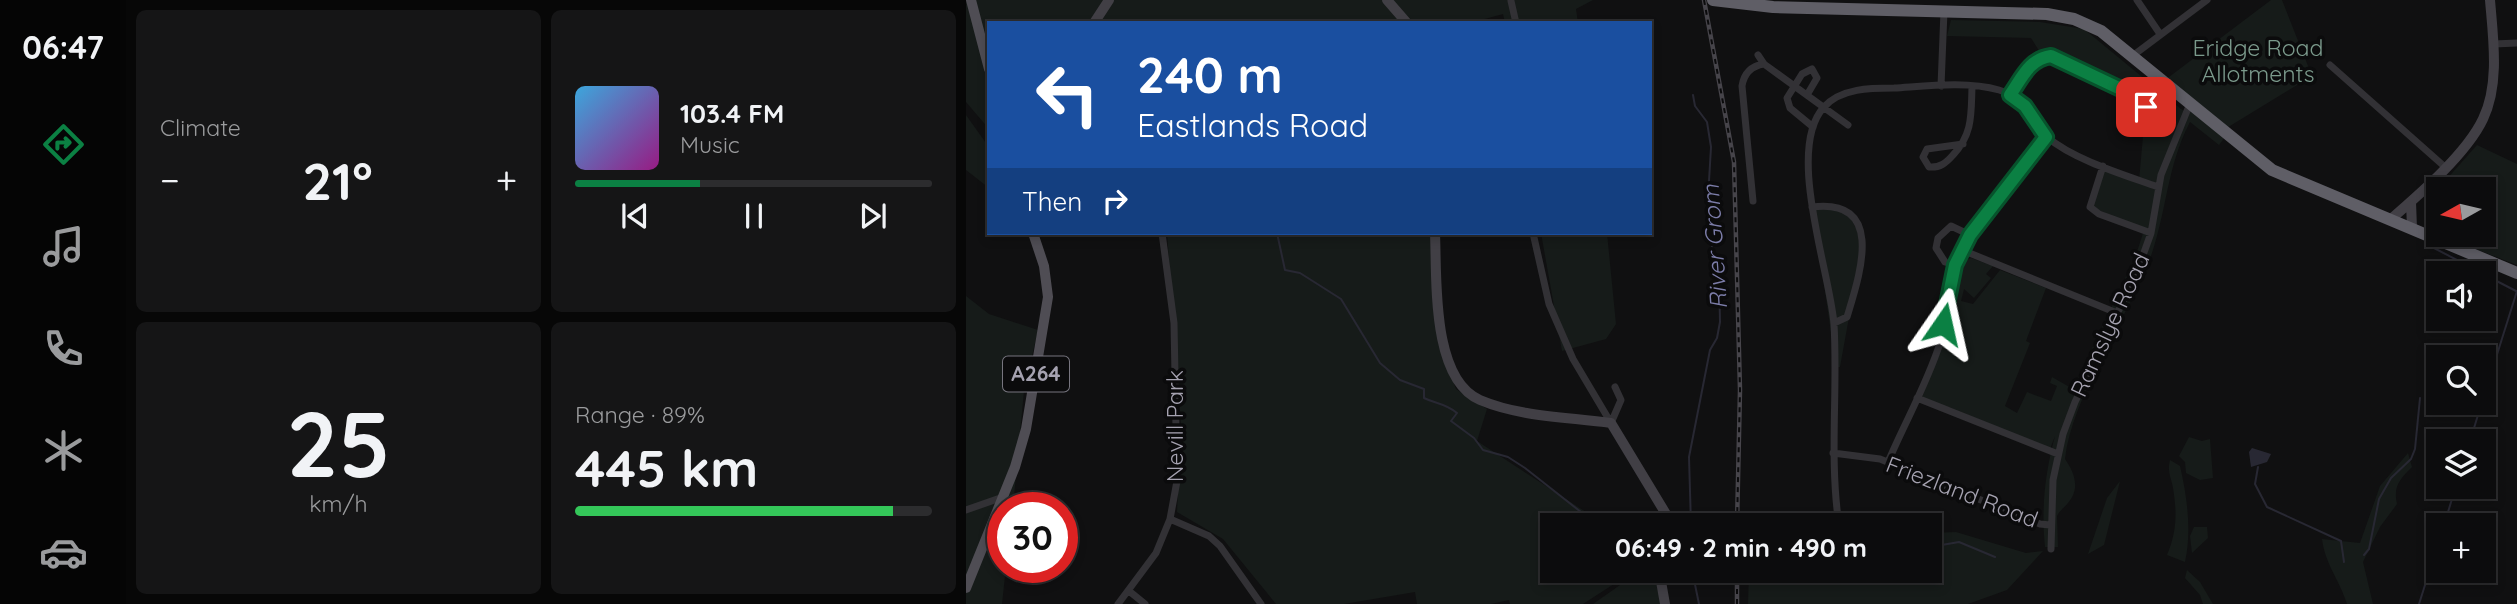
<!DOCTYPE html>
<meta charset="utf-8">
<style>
:root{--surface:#0c0c0d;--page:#151516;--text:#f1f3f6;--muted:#9a9b9d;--line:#2c2c2e;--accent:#0b8043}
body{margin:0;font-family:Quicksand,sans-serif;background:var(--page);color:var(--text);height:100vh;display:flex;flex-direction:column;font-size:26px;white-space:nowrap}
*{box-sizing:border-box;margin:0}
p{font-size:23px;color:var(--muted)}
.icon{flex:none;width:38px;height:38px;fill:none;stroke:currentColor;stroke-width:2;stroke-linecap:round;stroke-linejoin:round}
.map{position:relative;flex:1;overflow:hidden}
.drawer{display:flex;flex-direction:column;gap:10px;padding:10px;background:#070707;width:840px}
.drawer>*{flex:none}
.top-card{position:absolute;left:21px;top:21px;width:665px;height:214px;border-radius:0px;box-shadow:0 4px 10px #0003,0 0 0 2px var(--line);background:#1a4fa0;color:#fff;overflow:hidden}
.needle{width:46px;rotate:262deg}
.buttons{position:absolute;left:1460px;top:177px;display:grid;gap:14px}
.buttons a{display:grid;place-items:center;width:70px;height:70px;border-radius:0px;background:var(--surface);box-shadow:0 4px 10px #0003,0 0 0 2px var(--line);font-size:35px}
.speed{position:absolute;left:21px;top:492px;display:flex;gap:14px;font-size:35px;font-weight:700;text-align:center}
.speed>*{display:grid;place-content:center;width:91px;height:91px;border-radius:50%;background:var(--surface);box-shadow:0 4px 10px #0003,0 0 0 2px var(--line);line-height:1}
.speed .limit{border:10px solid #d22;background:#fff;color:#111}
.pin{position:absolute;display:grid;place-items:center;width:60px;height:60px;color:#fff;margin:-30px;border-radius:14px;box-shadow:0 4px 10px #0006}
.me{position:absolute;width:77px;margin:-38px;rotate:11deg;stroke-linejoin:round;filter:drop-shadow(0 0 5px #0008)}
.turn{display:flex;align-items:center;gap:24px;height:147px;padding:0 35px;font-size:32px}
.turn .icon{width:91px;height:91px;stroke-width:2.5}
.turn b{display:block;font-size:49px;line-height:60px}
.then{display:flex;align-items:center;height:66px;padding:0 35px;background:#0003;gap:14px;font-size:26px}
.big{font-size:52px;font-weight:700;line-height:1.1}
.drawer .widget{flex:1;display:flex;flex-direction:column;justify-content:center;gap:10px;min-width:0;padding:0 24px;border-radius:10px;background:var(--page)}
.drawer .dial{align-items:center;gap:0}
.dial b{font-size:91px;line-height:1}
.song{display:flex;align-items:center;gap:21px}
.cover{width:84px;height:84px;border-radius:10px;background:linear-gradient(135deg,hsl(200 70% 55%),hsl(310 70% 35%))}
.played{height:7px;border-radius:4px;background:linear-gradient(90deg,var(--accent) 35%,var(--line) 35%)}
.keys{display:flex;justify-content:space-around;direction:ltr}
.heat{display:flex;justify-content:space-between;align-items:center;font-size:38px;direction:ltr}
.charge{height:10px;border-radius:5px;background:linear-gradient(90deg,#34c759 89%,var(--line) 0)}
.drawer .tiles{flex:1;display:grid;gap:10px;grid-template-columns:repeat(2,1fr)}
.trip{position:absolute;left:574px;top:513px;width:402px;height:70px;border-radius:0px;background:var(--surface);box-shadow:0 4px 10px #0003,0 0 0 2px var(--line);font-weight:700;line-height:70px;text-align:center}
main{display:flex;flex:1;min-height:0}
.tabs{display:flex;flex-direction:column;width:126px;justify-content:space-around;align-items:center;background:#050505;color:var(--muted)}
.tabs .icon{width:49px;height:49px}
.tabs .selected{color:var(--accent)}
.tabs b{font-size:32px;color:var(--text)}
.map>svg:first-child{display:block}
.green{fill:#161b19}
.water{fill:#282833}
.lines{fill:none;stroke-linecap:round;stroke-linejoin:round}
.stream{stroke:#282833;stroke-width:2}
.street{stroke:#323135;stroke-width:7}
.secondary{stroke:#413f45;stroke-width:10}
.primary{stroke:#4f4d54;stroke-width:10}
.highway{stroke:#5f5e66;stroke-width:12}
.rail-casing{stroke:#46444a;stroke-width:4.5}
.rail{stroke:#0b0b0c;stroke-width:2;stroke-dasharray:5;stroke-linecap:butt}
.route-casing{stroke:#07532c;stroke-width:18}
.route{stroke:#0b8043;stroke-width:12}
.labels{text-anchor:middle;stroke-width:7;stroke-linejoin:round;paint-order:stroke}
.shield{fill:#0b0b0c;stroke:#77757f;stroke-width:2}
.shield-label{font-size:21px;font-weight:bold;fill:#a5a2b0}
.park-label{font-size:23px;fill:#7b9a8c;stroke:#0b0b0c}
.street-label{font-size:23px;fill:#a5a2b0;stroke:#0b0b0c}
.water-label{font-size:24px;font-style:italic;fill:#7c7da9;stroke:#0b0b0c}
</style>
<main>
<nav class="tabs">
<b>06:47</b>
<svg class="icon selected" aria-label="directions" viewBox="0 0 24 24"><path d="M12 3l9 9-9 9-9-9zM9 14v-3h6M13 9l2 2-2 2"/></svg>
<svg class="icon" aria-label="music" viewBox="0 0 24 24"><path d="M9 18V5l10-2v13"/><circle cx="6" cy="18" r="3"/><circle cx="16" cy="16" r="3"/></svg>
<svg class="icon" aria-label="phone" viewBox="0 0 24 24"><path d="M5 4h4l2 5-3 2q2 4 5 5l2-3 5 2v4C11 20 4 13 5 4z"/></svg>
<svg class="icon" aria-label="climate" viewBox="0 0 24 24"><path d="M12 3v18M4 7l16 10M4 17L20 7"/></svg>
<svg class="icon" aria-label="car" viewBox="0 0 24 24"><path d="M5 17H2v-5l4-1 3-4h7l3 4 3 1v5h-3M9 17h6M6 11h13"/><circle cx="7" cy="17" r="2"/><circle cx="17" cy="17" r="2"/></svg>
</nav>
<section class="drawer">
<div class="tiles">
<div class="widget"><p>Climate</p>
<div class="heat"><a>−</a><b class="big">21°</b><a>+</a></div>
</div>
<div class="widget">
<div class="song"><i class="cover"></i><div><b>103.4 FM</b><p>Music</p></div></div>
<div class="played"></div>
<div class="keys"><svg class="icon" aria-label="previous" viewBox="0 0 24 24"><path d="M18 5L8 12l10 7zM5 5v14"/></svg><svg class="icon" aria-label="pause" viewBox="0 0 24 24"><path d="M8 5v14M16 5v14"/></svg><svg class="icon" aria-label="next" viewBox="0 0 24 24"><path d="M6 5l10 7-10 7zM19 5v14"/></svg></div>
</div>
<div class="widget dial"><b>25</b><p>km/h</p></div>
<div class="widget"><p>Range · 89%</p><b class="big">445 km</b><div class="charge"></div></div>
</div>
</section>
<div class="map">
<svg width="1551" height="604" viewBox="0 0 1551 604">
<rect width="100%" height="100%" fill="#101011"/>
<path class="green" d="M 0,0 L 627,0 L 610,9 L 612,23 L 539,23 L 537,14 L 504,23 L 23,23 L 23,129 L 0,102 Z
M 1305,0 L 1316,0 L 1346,76 L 1259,129 L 1199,80 Z
M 985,20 L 1074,22 L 1118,29 L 1215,109 L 1221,113 L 1224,109 L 1259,137 L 1253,145 L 1224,122 C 1201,166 1201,210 1185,256 C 1162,318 1106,396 1099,459 C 1108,472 1115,488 1102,503 C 1098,508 1094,510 1091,516 L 1092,547 L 1079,547 C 1075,509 1079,473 1089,436 L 1084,449 L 983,407 L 981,410 L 951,398 L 963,376 L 991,263 L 1005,258 L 1027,266 L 1020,274 L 1025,278 L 1008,298 L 998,289 L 995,301 L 1007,304 L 1034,270 L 1080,288 L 1060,341 L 1064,343 L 1039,406 L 1051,413 L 1061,392 L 1085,401 L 1091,386 L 1084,383 L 1086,377 L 1107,389 L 1170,255 L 1178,230 L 1126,207 L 1137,168 L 1173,181 L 1177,136 L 1159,90 L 1075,54 L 1065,38 L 981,36 Z
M 0,115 L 20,143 L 23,132 L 23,188 L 0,170 Z
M 1511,145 L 1551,164 L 1551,265 L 1499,245 L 1503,235 L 1517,234 L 1517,189 L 1486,189 L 1479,181 Z
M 847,208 L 880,210 L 897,240 L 874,367 L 870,367 Z
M 201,233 L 466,233 L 473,345 L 490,389 L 521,409 L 511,441 L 629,518 L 688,525 L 586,525 L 586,570 L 668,571 L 617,604 L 544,604 L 543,600 L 525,604 L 451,604 L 449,592 L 378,604 L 310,604 L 257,539 L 211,512 L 215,427 Z
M 575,233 L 641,233 L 650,324 L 640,339 L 596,351 Z
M 0,296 L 23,314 L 72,330 L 58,391 L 47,507 L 37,508 L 37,567 L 40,567 L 36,604 L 0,604 Z
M 1223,437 L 1236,441 L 1244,439 L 1247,478 L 1234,480 L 1220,473 L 1219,462 L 1213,456 Z
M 1442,453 L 1446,467 C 1434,479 1427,486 1431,504 L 1414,527 L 1397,562 L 1407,604 L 1381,604 C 1374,581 1359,564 1356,539 L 1394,543 L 1414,486 Z
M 1204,460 L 1214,466 C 1221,496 1226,531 1219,562 L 1201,555 C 1211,531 1211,513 1207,488 C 1205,477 1201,472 1204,460 Z
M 1154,481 L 1138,545 L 1122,554 L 1141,498 Z
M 1228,527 L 1241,527 L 1242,538 L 1226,553 L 1224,536 Z
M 990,532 L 1060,553 L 1077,551 L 1041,590 L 1002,604 L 782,604 L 783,571 L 964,570 L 964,533 Z
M 1221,570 L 1234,582 L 1247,604 L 1237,604 L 1234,595 L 1219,578 Z
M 674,571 L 687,571 L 696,604 L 627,604 Z"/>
<path class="water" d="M 1286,448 L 1305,454 L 1301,462 L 1285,467 L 1283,452 Z"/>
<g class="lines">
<path class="stream" d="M 311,233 L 319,270 L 334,273 L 375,299 L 414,363 L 434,380 L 458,389 L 458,398 C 470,404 479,403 491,413 L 485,421 L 508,438 L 517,450 L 542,457 L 559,468 L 620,516 L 675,525
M 1466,247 L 1516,273
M 1517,274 L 1550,291
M 1517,399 L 1551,291
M 1504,441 L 1516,402
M 1292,467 L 1289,484 L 1301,507 L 1375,541 L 1378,562
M 725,525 L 723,457 L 744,350 L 751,338 L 754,322 L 753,278 L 745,258 L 748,221 L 742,198 L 745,147 L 741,122 L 729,106 L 727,95
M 1478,525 L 1490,486
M 964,547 L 993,542 L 1029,557
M 1398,555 L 1403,549 L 1413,499 L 1425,478 L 1445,459 L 1449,449 L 1454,398
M 726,570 L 733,604
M 730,578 L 731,570
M 1453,604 L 1472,544"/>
<path class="street" d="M 1171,0 L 1194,34
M 545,1 L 550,23
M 1528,44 L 1551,43
M 792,55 L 798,64 L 882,125
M 1165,57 L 1241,0
M 1364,65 L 1479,167
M 975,86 L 978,11
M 841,95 L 851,78 L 846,69 L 836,74 L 821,98 L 824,108 L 847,127
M 1044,95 C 1055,78 1063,59 1085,56 L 1159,91 L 1180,107 L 1179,119 L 1169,120 L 1159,91
M 997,144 L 961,149 L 957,157 L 963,167 C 974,168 980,163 987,155 C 1007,134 1005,114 1006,87
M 1137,166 L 1124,207 L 1133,214 L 1185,233
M 787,201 L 776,86 C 778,73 785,66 798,64
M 846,207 C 920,198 894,274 881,317 L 868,323
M 567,233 L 583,304 L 607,359 L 645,423
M 996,250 L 1151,313
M 989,265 L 979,262 L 970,248 L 972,238 L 985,226 L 1004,235
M 951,398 L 1092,454
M 645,423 L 655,400 L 649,387
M 867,453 L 914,459 L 1074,524 L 1084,525
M 922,462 C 939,422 961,384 974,343 C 986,304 984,273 1004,235 L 1080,137
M 0,510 L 37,497
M 204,519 L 243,536 L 254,546 L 295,604
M 873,525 C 863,458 872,391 868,324 C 864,272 819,149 858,107 C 875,88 905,88 928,88 C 961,86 1001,81 1033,90 C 1059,97 1063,122 1081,137 C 1108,160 1159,175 1192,187
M 1085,549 L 1087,480 L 1097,434 L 1109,402 L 1171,272 L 1185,233 L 1195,175 L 1223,106
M 163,591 L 179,604
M 152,604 L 190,553 L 204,519 L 211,481 L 208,323 L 196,233"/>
<path class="secondary" d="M 421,0 L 441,23
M 128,23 L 143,0
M 1445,202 L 1446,228
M 1425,219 C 1454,194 1501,153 1517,119 C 1534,84 1527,37 1524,0
M 469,233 C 471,278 465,379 514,400 C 554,417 602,417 645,423 L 700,514 L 698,525
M 693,570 L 699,604"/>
<path class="primary" d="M 5,0 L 23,69
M 0,588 L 49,467 L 60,429 L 82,297 L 78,266 L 67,233"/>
<path class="highway" d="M 747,0 L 807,7 L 1081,14 L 1108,19 L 1135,31 L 1306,170 L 1551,273"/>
<g class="rail-casing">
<path id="rail" d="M 738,0 L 768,162 L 774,390 L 771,525
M 771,604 L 771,570"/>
</g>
<use href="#rail" class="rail"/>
</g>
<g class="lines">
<g class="route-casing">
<path id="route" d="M 977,324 L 989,265 L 1004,235 L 1080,137 L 1059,106 L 1044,95 C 1056,78 1063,59 1085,56 L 1159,91 L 1180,107"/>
</g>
<use href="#route" class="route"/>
</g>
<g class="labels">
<rect class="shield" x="37" y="356.5" width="66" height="35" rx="5"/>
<g class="shield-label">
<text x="70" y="381">A264</text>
</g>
<g class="park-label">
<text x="1292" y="56">Eridge Road<tspan x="1292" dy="26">Allotments</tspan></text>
</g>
<g class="street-label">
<text transform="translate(1144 325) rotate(-65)" y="8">Ramslye Road</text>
<text transform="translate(209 426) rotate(-90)" y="8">Nevill Park</text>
<text transform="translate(996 492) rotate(21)" y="8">Friezland Road</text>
</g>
<g class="water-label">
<text transform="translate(749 247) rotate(-94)" y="8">River Grom</text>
</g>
</g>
</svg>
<div class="buttons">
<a><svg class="needle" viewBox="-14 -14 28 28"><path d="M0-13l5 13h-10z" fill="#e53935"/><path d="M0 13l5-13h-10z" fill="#9a9b9d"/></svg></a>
<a><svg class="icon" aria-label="sound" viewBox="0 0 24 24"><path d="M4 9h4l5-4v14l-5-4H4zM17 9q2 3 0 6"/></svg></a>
<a><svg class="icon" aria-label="search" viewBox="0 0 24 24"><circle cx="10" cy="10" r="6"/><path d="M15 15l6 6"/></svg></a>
<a><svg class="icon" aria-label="layers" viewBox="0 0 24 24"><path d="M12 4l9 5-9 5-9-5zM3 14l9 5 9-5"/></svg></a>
<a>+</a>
</div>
<div class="speed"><div class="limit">30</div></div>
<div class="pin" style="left:1180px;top:107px;background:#d93025"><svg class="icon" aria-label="arrive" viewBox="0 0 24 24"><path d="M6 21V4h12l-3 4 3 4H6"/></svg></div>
<svg class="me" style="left:977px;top:324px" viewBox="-20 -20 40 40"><path d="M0-17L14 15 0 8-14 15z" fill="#0b8043" stroke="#fff" stroke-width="4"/></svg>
<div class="trip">06:49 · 2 min · 490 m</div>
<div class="top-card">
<div class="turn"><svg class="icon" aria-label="left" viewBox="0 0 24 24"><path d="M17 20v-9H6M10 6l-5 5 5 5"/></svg><div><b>240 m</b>Eastlands Road</div></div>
<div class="then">Then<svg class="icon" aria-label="right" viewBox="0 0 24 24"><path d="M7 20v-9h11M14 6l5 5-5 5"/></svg></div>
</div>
</div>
</main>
